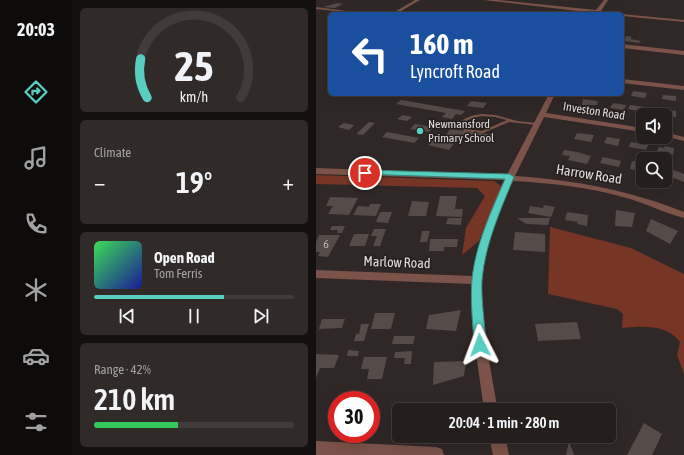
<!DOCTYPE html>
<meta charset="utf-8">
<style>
:root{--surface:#241e1c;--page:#302b29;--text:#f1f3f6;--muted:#a3a2a3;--line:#413c3b;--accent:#57cec1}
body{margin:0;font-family:"Asap Condensed",sans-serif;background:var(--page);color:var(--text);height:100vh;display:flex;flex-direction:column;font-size:15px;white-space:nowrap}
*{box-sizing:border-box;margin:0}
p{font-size:13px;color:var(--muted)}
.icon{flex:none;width:22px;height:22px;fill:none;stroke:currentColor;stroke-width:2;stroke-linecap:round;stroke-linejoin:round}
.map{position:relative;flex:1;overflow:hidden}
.drawer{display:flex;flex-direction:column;gap:8px;padding:8px;background:#14100f;width:244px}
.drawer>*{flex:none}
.top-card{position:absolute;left:12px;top:12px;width:296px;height:84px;border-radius:6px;box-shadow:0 4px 16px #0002,0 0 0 1px var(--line);background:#1a4fa0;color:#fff;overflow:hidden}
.buttons{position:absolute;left:320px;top:108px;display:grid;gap:8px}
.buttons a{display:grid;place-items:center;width:36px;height:36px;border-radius:6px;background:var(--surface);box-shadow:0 4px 16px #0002,0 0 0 1px var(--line);font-size:20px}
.speed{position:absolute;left:12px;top:391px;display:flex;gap:8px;font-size:20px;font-weight:700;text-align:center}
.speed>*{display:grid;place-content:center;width:52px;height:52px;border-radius:50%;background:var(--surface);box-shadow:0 4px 16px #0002,0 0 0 1px var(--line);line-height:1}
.speed .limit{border:6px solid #d22;background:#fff;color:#111}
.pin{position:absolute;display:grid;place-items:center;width:34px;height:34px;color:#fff;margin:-17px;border:2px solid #fff;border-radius:50%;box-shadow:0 1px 4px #0007}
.me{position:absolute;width:44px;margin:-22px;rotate:357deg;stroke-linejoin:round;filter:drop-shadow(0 0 3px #0008)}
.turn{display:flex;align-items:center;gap:14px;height:84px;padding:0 16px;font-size:18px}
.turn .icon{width:52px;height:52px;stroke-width:2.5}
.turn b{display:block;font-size:28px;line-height:34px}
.big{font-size:30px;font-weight:600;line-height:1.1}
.drawer .card{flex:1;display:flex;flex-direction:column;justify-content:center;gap:6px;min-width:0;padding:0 14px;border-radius:6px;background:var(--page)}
.drawer .dial{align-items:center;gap:0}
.dial svg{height:104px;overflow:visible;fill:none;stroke:var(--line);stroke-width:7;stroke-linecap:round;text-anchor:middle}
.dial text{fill:var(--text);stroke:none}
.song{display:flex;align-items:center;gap:12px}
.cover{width:48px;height:48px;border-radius:6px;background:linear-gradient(135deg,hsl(130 70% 55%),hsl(240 70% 35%))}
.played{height:4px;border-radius:2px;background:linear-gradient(90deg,var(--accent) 65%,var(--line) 65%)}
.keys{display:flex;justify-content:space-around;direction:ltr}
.heat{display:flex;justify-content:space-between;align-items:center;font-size:22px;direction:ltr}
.charge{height:6px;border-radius:3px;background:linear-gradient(90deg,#34c759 42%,var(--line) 0)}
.trip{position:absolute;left:76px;top:403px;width:224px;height:40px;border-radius:6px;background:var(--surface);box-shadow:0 4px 16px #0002,0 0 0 1px var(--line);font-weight:600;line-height:40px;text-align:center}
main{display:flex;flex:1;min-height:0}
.dock{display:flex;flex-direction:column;width:72px;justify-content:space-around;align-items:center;background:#0e0c0b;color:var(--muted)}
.dock .icon{width:28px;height:28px}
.dock .current{color:var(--accent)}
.dock b{font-size:18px;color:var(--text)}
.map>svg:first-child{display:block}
.green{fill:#763525}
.building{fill:#554c4a}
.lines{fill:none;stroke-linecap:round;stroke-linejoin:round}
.service{fill:#7b5349;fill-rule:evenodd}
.minor{fill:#7b5349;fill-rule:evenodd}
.route{fill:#57cec1;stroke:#39867d}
.poi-dot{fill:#57cec1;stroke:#261f1d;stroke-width:1.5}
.labels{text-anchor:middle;stroke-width:3;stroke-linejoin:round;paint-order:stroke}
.far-street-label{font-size:12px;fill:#e0dcda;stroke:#261f1d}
.far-poi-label{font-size:12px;fill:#e0dcda;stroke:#261f1d;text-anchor:start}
.number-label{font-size:12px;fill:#bdb8b6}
.street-label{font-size:14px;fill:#e0dcda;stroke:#261f1d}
</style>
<main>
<nav class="dock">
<b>20:03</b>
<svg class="icon current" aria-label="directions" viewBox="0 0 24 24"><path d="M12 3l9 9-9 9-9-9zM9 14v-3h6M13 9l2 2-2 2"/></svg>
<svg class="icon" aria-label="music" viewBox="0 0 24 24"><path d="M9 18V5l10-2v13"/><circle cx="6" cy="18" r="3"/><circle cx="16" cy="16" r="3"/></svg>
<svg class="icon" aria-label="phone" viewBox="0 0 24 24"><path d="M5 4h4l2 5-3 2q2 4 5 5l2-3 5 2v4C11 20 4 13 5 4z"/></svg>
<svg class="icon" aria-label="climate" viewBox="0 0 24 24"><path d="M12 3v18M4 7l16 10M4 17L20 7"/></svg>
<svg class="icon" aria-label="car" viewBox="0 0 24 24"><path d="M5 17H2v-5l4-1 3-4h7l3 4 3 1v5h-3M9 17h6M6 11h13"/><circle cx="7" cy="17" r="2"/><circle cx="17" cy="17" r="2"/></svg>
<svg class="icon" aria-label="filters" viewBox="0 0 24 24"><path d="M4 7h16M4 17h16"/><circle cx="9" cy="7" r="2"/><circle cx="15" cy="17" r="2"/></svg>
</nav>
<section class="drawer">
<div class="card dial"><svg viewBox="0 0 100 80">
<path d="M14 69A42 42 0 1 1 86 69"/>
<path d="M14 69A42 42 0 0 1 9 39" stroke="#57cec1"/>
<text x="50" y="56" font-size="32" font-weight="700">25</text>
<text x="50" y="72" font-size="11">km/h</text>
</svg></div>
<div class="card"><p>Climate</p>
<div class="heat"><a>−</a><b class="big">19°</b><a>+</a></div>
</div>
<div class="card">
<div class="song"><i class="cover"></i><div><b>Open Road</b><p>Tom Ferris</p></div></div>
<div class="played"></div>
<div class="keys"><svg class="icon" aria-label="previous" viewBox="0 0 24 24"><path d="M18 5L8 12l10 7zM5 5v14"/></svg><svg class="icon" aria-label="pause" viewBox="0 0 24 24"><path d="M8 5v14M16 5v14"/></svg><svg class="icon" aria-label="next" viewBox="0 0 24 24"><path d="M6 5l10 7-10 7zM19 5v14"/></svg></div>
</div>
<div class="card"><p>Range · 42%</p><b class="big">210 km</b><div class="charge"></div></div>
</section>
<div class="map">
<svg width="368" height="455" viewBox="0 0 368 455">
<rect width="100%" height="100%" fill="#302826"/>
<path class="green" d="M 0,175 L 178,181 L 185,186 L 163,241 L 146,255 L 150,228 L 169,196 L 161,188 L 0,184 Z
M 234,227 L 315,248 L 368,274 L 368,374 L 361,355 L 364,342 C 351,324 326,326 306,328 L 307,314 L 301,309 L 232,294 Z"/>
<path class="building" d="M 21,3 L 27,4 L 19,8 L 7,7 Z
M 310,36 L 316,37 L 314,39 L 325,41 L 323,43 L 309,41 Z
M 317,91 L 331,93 L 329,98 L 315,96 Z
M 347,95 L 360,96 L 360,101 L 346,99 Z
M 267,99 L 282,101 L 281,105 L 266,105 Z
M 85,100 L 149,111 L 145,115 L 140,114 L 136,119 L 126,117 L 130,113 L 80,104 Z
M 155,101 L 171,103 L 167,108 L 151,106 Z
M 297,103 L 310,105 L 308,110 L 294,108 Z
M 314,105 L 329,107 L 327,112 L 312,109 Z
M 345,109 L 360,111 L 360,117 L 344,115 Z
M 87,115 L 96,117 L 91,121 L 81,119 Z
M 53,122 L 59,123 L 47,135 L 40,134 Z
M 28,123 L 38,125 L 33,130 L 22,127 Z
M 99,124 L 117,127 L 113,132 L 94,129 Z
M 134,129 L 179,135 L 175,142 L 130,135 Z
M 71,132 L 103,138 L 98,143 L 66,137 Z
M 261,133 L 278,135 L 275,142 L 258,139 Z
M 130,136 L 142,138 L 133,150 L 112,145 L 118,139 L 125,140 Z
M 291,137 L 304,139 L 302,146 L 288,143 Z
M 315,142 L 332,145 L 330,150 L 313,147 Z
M 349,146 L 358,148 L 357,155 L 341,151 L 343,147 L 348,148 Z
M 248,150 L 261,152 L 275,156 L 271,164 L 252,160 L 254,156 L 246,155 Z
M 287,157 L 305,161 L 303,167 L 284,163 Z
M 316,161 L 327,163 L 325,171 L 314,169 Z
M 355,169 L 368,174 L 368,182 L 358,178 L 355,180 L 349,178 L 349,173 Z
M 124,196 L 141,196 L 139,209 L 147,209 L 146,217 L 120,216 Z
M 14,197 L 42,198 L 33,215 L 12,214 L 17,206 L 10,206 Z
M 96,201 L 113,202 L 110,216 L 92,216 Z
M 54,204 L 65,204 L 60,216 L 37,215 L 42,206 L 53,207 Z
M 228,205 L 239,207 L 235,217 L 212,213 L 214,206 L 227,208 Z
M 300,210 L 319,213 L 316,227 L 299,226 Z
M 64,212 L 76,212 L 72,223 L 60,222 Z
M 251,212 L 272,215 L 271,226 L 261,224 L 262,222 L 249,220 Z
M 132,218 L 146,218 L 145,225 L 130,224 Z
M 201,218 L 234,218 L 232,225 L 210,224 Z
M 335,219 L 362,231 L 354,244 L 330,231 Z
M 16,226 L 29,226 L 26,233 L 21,233 L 22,230 L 14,230 Z
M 58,229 L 70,229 L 64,246 L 57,246 L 61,236 L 55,236 Z
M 106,231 L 114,231 L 111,242 L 104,242 Z
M 199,232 L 229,234 L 229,252 L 197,250 Z
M 38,234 L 53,234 L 49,246 L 33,246 Z
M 3,235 L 24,235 L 12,257 L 2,256 L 4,252 L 0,252 L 0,242 Z
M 114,239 L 142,239 L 141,247 L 128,247 L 128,251 L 113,251 Z
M 145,310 L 140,331 L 110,329 L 113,315 Z
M 59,313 L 79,313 L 75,329 L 55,329 Z
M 6,319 L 29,319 L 26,328 L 3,329 Z
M 261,322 L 265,339 L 222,341 L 219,324 Z
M 45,324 L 53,324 L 48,341 L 38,341 L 40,334 L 43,334 Z
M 78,336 L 99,336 L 97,344 L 76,344 Z
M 32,350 L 43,351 L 42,356 L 31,356 Z
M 96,351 L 95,364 L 88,364 L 89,358 L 78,358 L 79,352 Z
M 0,354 L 23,355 L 18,368 L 4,368 L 0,378 Z
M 48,357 L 71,357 L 66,379 L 51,379 L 53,369 L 45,369 Z
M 150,361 L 148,376 L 117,385 L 118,362 Z
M 328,423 L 346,434 L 336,455 L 311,455 Z
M 253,441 L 258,455 L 250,455 Z"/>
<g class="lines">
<path class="service" d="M 166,114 L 179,115 L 201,121 L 221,123 L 223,124 L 221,125 L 193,122 L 167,133 L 148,131 L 142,125 C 148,117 157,115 166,114 ZM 166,116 L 179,117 L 191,120 L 166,131 L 150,129 L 146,125 C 151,119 159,117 166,116 Z"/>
<path class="minor" d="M 99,0 L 104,0 L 80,14 L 75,14 Z
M 168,0 L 182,0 L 280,10 L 288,0 L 292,0 L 285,11 L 303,14 L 278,14 L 278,13 Z
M 0,7 L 46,13 L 48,14 L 0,9 Z
M 304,14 L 306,14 L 368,20 L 368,22 L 306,16 L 306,14 Z
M 306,44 L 368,51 L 368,55 L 306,48 Z
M 306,79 L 368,86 L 368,90 L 306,83 Z
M 233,94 L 239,94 L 230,113 L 327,128 L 327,132 L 228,117 L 199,176 C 258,180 313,190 368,212 L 368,218 C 347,213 328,202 307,197 C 271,187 234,183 197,181 C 182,212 168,248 166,283 C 165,321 175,372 182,410 L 168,410 L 159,346 L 155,284 L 0,278 L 0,270 L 156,276 C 162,242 173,211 188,180 L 0,174 L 0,168 L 191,175 Z
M 349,132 L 368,137 L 368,141 L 349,136 Z
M 173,436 L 189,436 L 193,455 L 177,455 Z
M 0,441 L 120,447 L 126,449 L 128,455 L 0,455 Z"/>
</g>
<path class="route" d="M 49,170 L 194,174 L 198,177 C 185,209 169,244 166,280 C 165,301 169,324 170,345 L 168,348 L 164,350 L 160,348 L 158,345 C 157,324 154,301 156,280 C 159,245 176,210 189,179 L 46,174 L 46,171 Z"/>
<circle class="poi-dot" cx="104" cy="131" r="4"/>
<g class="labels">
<g class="far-street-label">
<text transform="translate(278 111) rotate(9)" y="4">Investon Road</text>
</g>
<g class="far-poi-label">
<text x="112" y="128">Newmansford<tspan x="112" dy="14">Primary School</tspan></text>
</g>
<g class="number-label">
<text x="10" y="248">6</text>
</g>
<g class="street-label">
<text transform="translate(273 174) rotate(9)" y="5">Harrow Road</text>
<text transform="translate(81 262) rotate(2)" y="5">Marlow Road</text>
</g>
</g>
</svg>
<div class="buttons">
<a><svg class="icon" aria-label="sound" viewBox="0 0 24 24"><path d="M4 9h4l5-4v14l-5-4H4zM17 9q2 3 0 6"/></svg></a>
<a><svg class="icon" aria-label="search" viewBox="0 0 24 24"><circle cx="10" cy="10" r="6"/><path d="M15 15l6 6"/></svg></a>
</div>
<div class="speed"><div class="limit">30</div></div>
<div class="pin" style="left:49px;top:173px;background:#d93025"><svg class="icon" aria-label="arrive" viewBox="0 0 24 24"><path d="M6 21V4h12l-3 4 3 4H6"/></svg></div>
<svg class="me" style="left:164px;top:345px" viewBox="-20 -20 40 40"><path d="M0-17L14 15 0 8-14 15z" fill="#57cec1" stroke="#fff" stroke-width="4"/></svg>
<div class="trip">20:04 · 1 min · 280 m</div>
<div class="top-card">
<div class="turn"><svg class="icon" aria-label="left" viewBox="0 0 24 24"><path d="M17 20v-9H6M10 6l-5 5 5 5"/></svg><div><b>160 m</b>Lyncroft Road</div></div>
</div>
</div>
</main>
